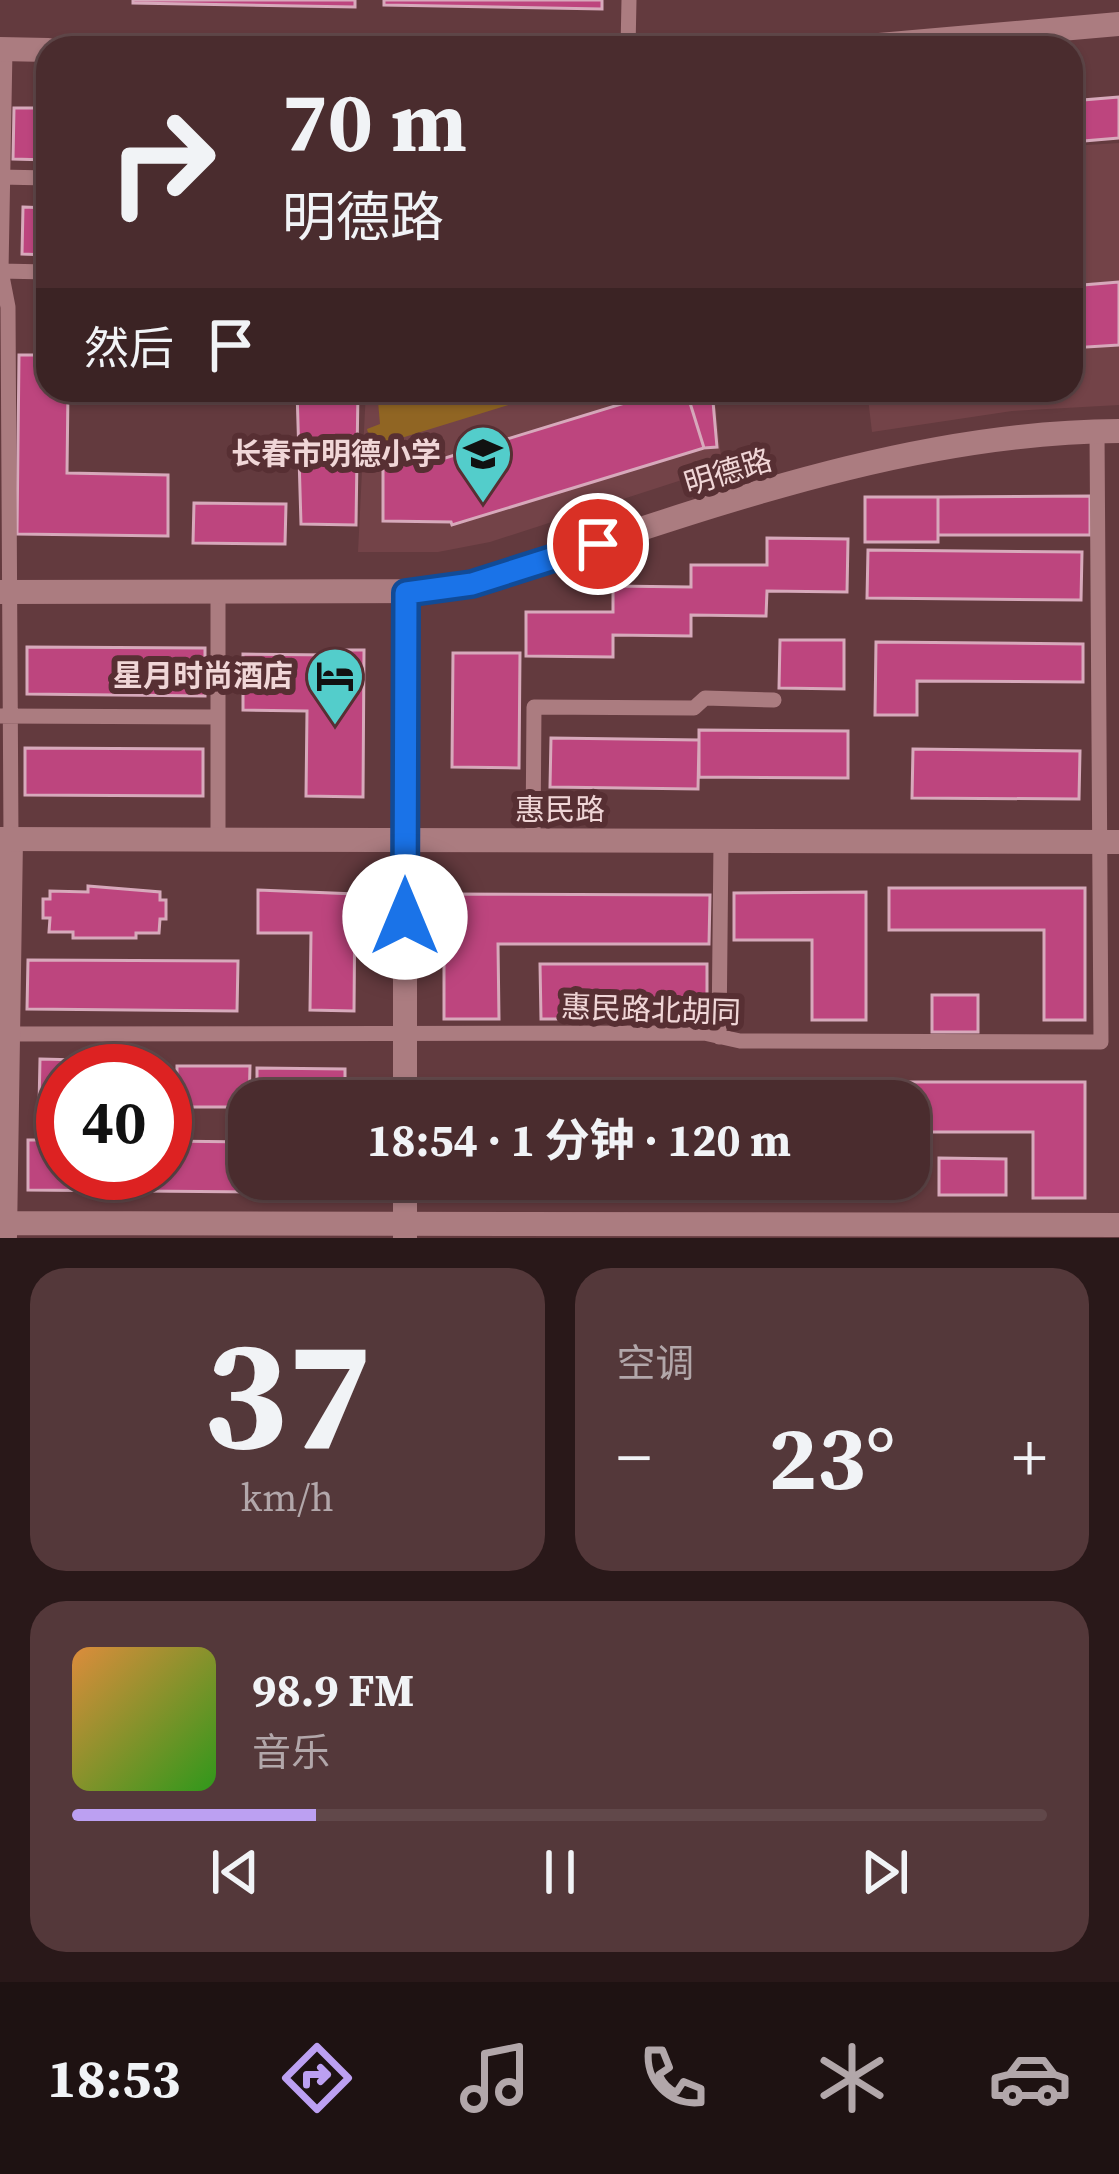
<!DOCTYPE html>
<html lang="zh">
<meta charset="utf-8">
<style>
:root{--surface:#4a2c2e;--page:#54383a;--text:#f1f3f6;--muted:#b2a7aa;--line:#61484a;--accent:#bca0f2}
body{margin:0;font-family:"Source Serif 4","Noto Sans SC",serif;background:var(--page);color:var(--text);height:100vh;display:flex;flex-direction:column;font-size:45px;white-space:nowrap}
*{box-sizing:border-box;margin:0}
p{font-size:39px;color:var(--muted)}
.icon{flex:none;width:66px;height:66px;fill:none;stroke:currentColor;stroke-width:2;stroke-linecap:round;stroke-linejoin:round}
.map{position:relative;height:1238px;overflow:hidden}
.details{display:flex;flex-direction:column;gap:30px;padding:30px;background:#291819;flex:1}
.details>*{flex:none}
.banner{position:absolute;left:36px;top:36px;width:1047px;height:366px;border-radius:36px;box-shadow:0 3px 9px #0004,0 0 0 3px var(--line);background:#4a2c2e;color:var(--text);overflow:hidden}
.speed{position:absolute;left:36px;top:1044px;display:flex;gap:24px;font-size:60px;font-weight:700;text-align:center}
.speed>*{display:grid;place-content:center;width:156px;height:156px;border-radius:50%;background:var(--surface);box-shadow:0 3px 9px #0004,0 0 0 3px var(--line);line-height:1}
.speed .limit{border:18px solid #d22;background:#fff;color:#111}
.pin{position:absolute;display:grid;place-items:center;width:102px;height:102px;color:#fff;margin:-51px;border:6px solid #fff;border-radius:50%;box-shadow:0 3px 12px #0007}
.me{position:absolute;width:132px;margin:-66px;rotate:0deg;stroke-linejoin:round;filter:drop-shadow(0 0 9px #0008)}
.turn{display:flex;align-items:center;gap:42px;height:252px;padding:0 48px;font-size:54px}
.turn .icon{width:156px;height:156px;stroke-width:2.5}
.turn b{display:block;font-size:84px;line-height:102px}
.then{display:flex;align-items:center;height:114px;padding:0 48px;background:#0003;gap:24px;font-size:45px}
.big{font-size:90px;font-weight:700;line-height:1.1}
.details .widget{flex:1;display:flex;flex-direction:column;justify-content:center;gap:18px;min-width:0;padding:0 42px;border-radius:36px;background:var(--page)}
.details .dial{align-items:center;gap:0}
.dial b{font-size:156px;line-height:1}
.song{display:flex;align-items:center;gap:36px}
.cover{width:144px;height:144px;border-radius:18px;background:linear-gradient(135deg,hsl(30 70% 55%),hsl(110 70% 35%))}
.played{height:12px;border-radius:6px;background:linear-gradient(90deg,var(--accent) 25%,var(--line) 25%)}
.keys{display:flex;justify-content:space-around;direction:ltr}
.heat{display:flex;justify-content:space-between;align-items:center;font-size:66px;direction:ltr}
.details .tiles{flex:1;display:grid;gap:30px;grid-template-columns:1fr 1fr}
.widget:last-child{grid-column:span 2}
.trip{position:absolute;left:228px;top:1080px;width:702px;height:120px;border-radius:36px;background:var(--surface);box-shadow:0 3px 9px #0004,0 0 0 3px var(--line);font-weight:700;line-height:120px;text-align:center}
.dock{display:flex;height:192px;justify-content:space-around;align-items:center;background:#1e1212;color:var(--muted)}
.dock .icon{width:84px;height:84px}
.dock .on{color:var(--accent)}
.dock b{font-size:54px;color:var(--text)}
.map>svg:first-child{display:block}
.built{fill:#734348}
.green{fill:#906523}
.building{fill:#bd457e;stroke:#d7a9bb;stroke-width:3}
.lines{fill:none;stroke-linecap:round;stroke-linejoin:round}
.service{stroke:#ab7c80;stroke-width:15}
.minor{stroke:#ab7c80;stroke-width:24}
.tertiary{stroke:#ab7c80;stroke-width:24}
.route-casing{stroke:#114b97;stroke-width:30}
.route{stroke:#1a73e8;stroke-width:21}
.labels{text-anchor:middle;stroke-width:12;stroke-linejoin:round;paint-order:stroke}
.poi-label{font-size:30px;font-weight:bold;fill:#f0d6d7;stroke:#572f33;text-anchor:end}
.street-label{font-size:30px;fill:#f0d6d7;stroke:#572f33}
</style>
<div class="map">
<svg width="1119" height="1238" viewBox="0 0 1119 1238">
<rect width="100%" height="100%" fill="#633a3e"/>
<path class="built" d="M 1119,143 L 1119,405 L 1012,411 L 872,432 L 867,390 L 1071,390 L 1071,146 Z
M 366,390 L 714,390 L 722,467 L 490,542 L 438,552 L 358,552 Z"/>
<path class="green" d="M 377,390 L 557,390 L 372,447 L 367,429 L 380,424 Z"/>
<path class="building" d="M 133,0 L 355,0 L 355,7 L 133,3 Z
M 384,0 L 602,0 L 602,9 L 384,5 Z
M 1119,97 L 1119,138 L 1071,142 L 1071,101 Z
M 14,108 L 48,108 L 48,160 L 13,159 Z
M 23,207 L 48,208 L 48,255 L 22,254 Z
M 1119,282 L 1119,345 L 1071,348 L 1071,286 Z
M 19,355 L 48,355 L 48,390 L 68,390 L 67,473 L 168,475 L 168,536 L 17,534 Z
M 297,390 L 358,390 L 356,525 L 301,524 Z
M 667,390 L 686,390 L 704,448 L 452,525 L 451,522 L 383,521 L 383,462 L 429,463 Z
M 686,390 L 712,390 L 717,447 L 704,448 Z
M 1090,496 L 1090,535 L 938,535 L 938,497 Z
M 865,497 L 938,497 L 938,542 L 865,542 Z
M 194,503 L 286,504 L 285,544 L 193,543 Z
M 767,538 L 848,539 L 847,592 L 767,591 L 766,616 L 691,615 L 691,636 L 613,635 L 613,657 L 526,656 L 526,612 L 613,612 L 613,586 L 691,587 L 691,565 L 767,565 Z
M 868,550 L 1082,552 L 1081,600 L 867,598 Z
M 780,640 L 844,640 L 844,689 L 779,688 Z
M 876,642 L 1083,644 L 1083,682 L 917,681 L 917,715 L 875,715 Z
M 27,647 L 205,648 L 205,696 L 27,694 Z
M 330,650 L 364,650 L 363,797 L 306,796 L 307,711 L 243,710 L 243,654 L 330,655 Z
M 453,653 L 520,653 L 519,768 L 452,767 Z
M 699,730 L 848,731 L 848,778 L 699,777 Z
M 551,738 L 699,740 L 698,789 L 550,787 Z
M 25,748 L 203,749 L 203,796 L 25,795 Z
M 913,749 L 1080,751 L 1079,799 L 912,798 Z
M 88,886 L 160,892 L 160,900 L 166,900 L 166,919 L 160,919 L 159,933 L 136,933 L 136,938 L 73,938 L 73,932 L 49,932 L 50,918 L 43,918 L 43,899 L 50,899 L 50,891 L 88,892 Z
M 889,888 L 1085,888 L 1085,1020 L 1044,1020 L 1044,930 L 889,930 Z
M 258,890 L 355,894 L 354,1011 L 310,1010 L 311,933 L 258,933 Z
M 866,892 L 866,1020 L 812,1020 L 812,940 L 734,940 L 734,893 Z
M 444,894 L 710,895 L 709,944 L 498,944 L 499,1019 L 444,1019 Z
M 28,960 L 238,961 L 237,1011 L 27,1009 Z
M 540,964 L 707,964 L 707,1019 L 541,1019 Z
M 932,995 L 978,995 L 978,1032 L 932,1032 Z
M 40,1059 L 118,1061 L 118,1071 L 63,1071 L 63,1107 L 39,1107 Z
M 177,1066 L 250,1066 L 249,1107 L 177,1107 Z
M 257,1068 L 345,1069 L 345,1101 L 257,1101 Z
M 446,1082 L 711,1082 L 711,1101 L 446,1101 Z
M 733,1082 L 1085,1082 L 1085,1198 L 1033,1198 L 1033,1132 L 909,1132 L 909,1101 L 733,1101 Z
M 28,1140 L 63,1140 L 63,1173 L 165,1173 L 165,1141 L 249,1142 L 249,1179 L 367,1179 L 367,1193 L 28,1190 Z
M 939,1158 L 1006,1159 L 1006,1195 L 939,1195 Z
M 446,1179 L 500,1179 L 500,1196 L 446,1196 Z
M 532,1179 L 710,1179 L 710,1195 L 532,1195 Z"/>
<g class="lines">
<path class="service" d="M 628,48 L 629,0
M 5,49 L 1,271 L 8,307 L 11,839
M 0,177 L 48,178
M 0,271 L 48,272
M 218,592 L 218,840
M 0,716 L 218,717
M 533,840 L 534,707 L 694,708 L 705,698 L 774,700
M 3,1034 L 704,1033 L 740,1041 L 1101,1042 L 1097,431
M 719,1037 L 721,841"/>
<path class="minor" d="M 0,1223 L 1119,1225
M 5,1236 L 11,839"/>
<path class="tertiary" d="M 845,48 L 1119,24
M 0,49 L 48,50
M 0,592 L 435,591 L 472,584 C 682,518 896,432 1119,431
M 0,839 L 1119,842
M 405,1101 L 405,593
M 405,1179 L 405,1238"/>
</g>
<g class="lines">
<g class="route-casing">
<path id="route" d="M 405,917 L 406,593 L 472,584 L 598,544"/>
</g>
<use href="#route" class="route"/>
</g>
<defs>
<g id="school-pin" transform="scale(3)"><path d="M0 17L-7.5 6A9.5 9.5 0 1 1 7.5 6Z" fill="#53cdcb" stroke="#572f33"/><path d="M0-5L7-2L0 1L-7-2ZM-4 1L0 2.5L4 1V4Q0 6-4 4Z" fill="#111"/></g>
<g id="hotel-pin" transform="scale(3)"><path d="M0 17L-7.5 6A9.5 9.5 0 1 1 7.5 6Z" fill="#53cdcb" stroke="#572f33"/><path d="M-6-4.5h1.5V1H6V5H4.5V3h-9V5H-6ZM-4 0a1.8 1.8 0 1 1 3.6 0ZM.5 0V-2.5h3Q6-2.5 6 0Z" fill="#111"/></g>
</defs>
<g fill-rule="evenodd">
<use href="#school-pin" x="483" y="454"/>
<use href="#hotel-pin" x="335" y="676"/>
</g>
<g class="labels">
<g class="poi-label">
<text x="441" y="464">长春市明德小学</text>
<text x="293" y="686">星月时尚酒店</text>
</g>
<g class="street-label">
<text transform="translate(728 472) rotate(-17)" y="10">明德路</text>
<text x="560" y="820">惠民路</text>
<text transform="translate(651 1010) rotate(2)" y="10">惠民路北胡同</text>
</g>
</g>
</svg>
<div class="speed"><div class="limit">40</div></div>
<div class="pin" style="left:598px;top:544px;background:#d93025"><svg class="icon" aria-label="arrive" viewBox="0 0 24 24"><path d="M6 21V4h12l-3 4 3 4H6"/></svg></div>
<svg class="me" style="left:405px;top:917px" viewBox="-20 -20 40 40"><circle r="19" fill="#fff"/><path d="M0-13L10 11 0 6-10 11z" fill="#1a73e8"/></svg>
<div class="trip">18:54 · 1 分钟 · 120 m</div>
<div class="banner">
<div class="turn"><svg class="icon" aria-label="right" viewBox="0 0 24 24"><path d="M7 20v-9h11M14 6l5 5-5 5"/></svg><div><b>70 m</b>明德路</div></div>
<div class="then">然后<svg class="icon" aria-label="arrive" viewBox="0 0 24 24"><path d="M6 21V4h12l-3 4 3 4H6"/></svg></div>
</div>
</div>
<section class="details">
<div class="tiles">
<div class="widget dial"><b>37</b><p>km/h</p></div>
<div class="widget"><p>空调</p>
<div class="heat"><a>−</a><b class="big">23°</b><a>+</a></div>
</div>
<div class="widget">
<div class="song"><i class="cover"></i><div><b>98.9 FM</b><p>音乐</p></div></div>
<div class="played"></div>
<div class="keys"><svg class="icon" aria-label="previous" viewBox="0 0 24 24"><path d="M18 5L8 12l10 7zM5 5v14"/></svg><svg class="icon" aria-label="pause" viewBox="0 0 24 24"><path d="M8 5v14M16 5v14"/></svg><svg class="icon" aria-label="next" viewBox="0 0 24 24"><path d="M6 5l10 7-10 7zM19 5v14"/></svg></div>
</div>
</div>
</section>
<nav class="dock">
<b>18:53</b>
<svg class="icon on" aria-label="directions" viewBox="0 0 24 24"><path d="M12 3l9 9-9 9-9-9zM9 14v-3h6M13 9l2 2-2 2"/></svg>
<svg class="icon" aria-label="music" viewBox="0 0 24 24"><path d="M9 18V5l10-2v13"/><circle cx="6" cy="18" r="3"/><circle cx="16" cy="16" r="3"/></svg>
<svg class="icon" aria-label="phone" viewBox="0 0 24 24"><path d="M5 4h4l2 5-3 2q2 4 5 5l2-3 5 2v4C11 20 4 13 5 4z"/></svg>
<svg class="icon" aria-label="climate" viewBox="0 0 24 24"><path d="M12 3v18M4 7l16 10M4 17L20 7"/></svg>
<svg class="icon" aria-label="car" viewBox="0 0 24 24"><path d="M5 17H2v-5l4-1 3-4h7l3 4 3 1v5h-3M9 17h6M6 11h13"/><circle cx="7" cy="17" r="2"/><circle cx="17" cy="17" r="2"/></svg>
</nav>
